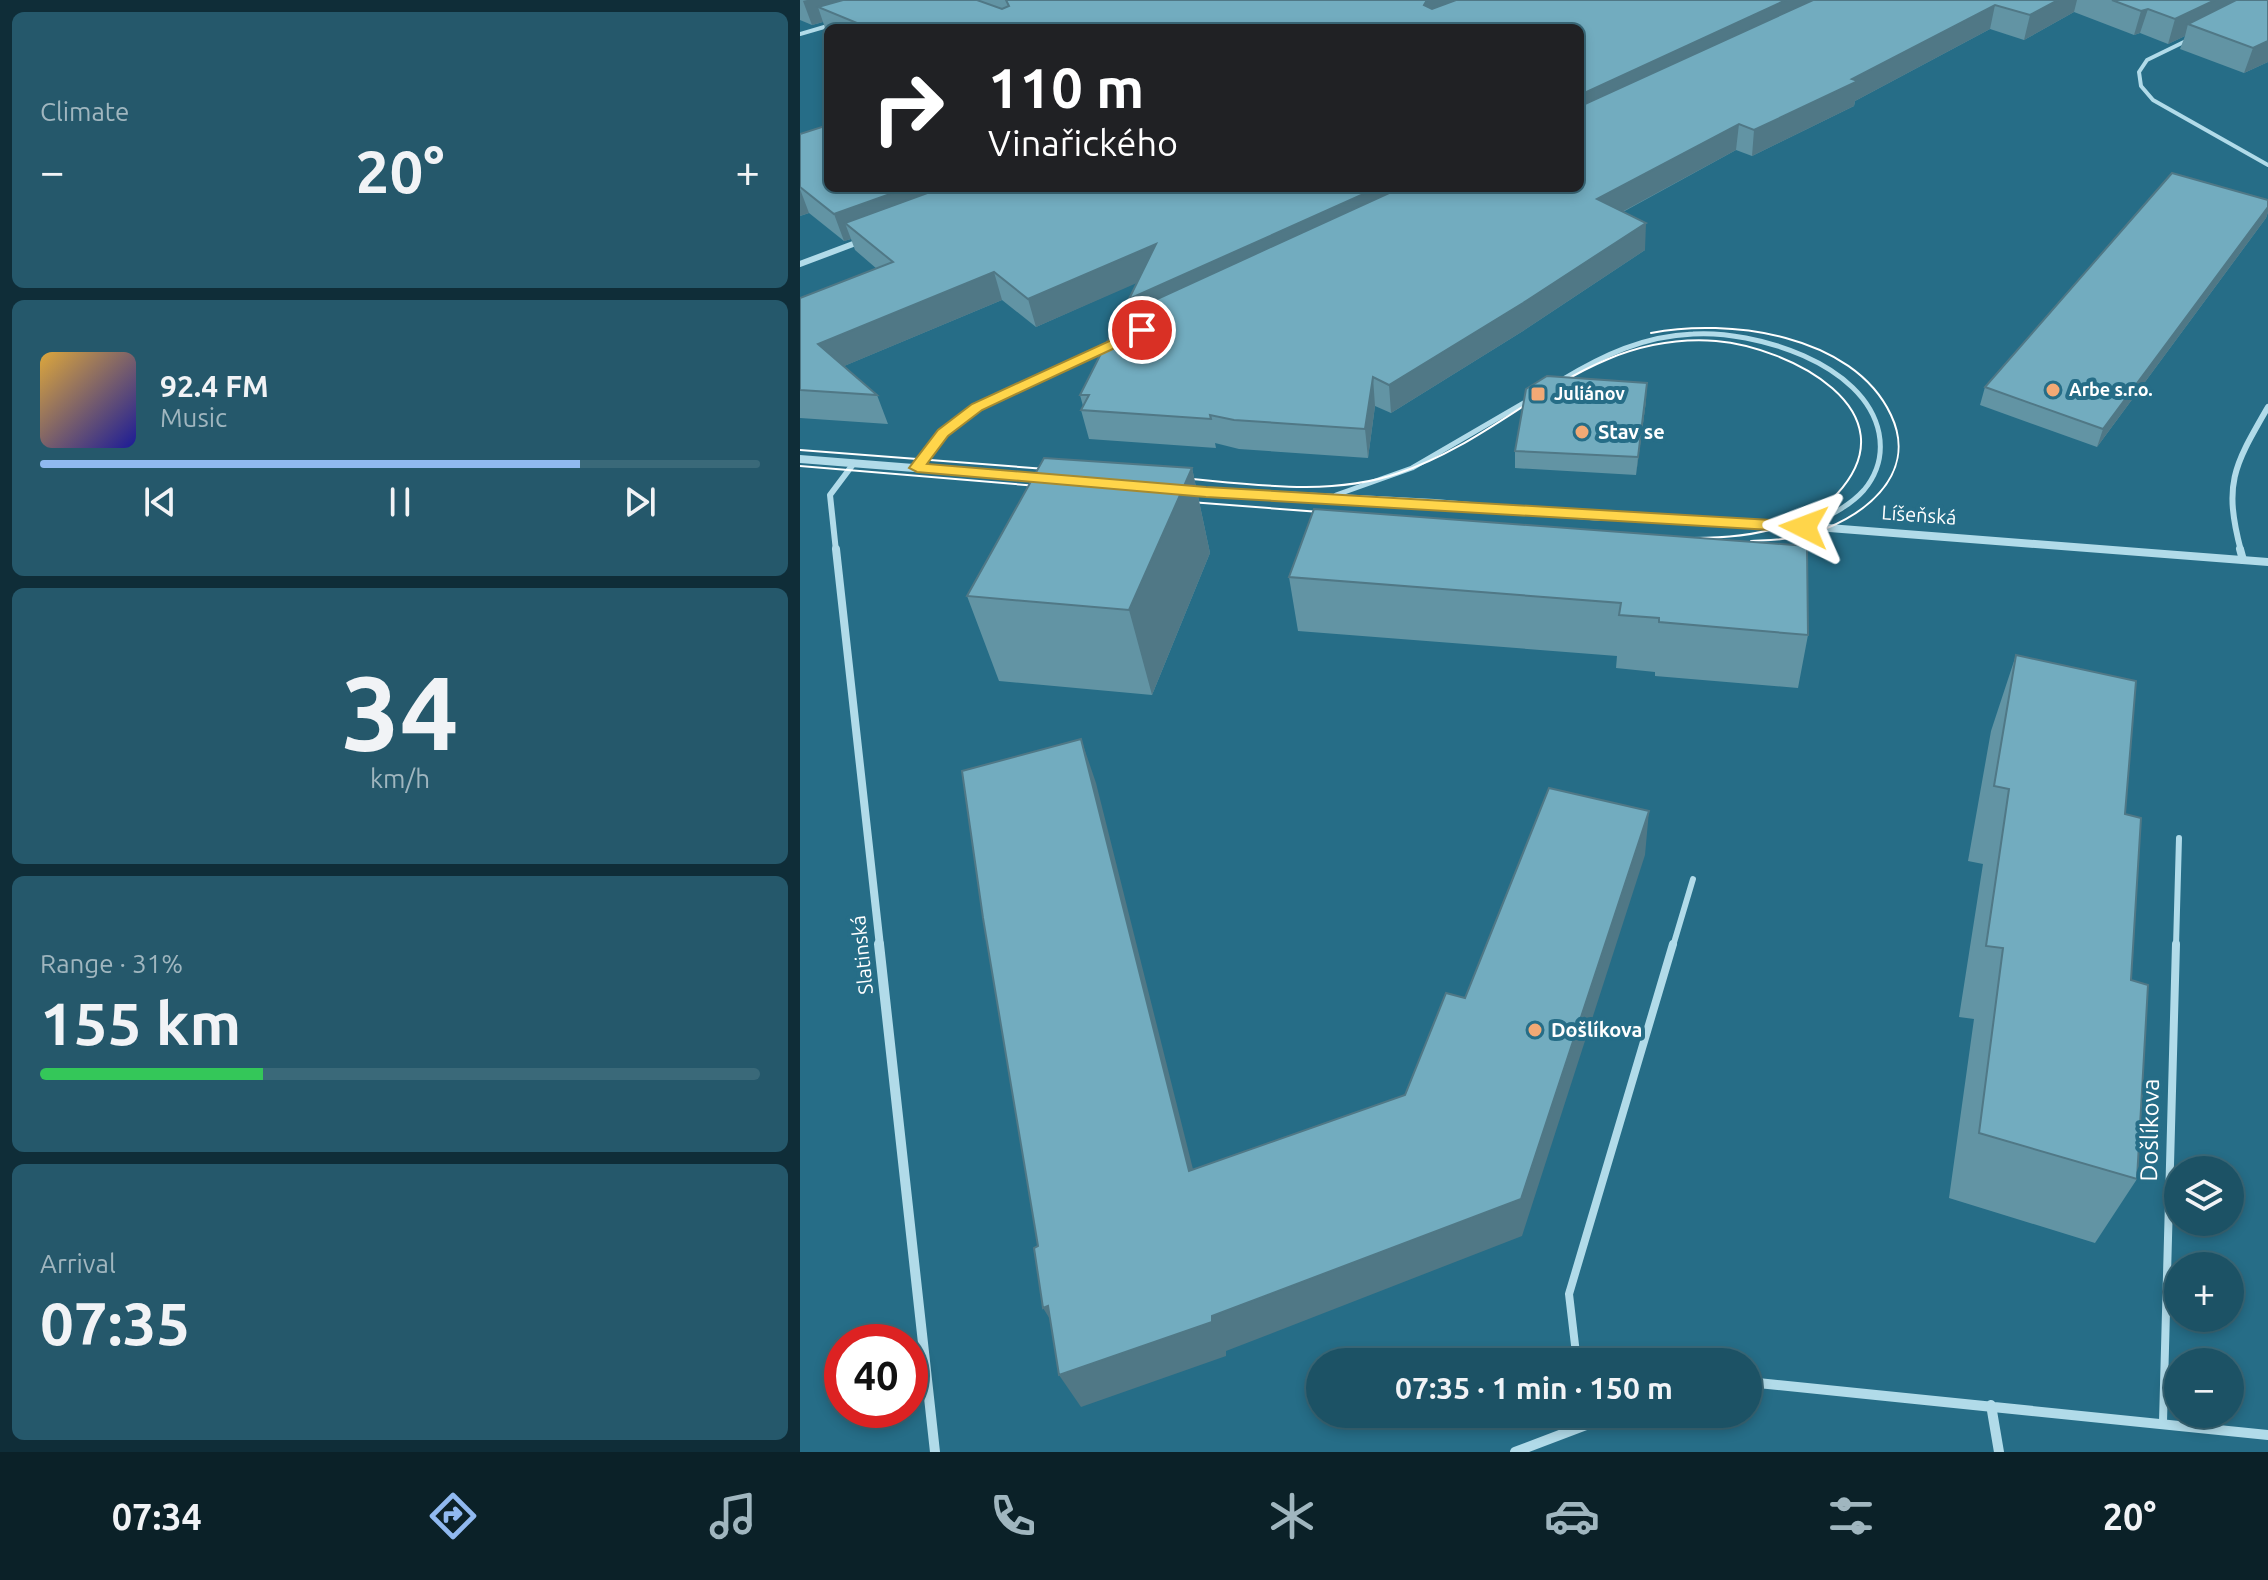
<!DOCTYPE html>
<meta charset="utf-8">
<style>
:root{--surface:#1c5265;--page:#25586b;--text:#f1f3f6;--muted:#a0b6bf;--line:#3a6979;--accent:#90b9f0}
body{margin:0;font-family:Ubuntu,sans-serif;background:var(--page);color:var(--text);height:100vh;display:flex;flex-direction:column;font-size:30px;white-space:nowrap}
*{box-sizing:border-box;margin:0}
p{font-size:26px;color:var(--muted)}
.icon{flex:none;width:44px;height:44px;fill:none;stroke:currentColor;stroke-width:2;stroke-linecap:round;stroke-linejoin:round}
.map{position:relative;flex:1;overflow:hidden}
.sheet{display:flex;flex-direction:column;gap:12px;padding:12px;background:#0f2d38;width:800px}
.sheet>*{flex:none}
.banner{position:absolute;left:24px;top:24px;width:760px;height:168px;border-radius:12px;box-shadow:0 4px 12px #0003,0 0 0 2px var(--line);background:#202124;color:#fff;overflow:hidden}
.controls{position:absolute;left:1364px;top:1156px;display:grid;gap:16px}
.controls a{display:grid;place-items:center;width:80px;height:80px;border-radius:50%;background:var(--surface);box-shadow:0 4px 12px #0003,0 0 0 2px var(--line);font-size:40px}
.speed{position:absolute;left:24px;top:1324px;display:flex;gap:16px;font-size:40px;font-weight:700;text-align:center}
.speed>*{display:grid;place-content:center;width:104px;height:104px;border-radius:50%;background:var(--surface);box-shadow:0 4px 12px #0003,0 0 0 2px var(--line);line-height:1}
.speed .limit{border:12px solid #d22;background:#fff;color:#111}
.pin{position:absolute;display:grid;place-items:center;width:68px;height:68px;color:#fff;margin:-34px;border:4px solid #fff;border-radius:50%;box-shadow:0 2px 8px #0007}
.me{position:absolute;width:88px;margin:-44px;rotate:273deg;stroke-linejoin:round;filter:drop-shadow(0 0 6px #0008)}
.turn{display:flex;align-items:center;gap:28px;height:168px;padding:0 32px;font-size:36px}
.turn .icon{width:104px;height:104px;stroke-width:2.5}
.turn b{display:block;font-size:56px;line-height:68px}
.big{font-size:60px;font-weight:700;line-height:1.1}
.sheet .tile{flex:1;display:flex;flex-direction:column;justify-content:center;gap:12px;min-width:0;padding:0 28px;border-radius:12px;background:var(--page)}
.sheet .dial{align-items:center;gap:0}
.dial b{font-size:104px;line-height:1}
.song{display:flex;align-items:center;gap:24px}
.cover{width:96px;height:96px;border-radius:12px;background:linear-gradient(135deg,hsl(40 70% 55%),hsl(240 70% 35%))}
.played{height:8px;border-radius:4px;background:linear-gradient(90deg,var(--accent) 75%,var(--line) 75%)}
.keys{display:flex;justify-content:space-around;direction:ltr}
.heat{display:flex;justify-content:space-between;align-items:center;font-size:44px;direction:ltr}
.charge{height:12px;border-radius:6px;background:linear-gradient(90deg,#34c759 31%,var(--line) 0)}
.trip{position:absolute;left:506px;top:1348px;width:456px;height:80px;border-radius:40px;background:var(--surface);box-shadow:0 4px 12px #0003,0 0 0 2px var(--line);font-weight:700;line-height:80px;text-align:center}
.tab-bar{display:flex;height:128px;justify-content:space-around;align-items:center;background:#0b2128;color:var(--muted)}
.tab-bar .icon{width:56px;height:56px}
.tab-bar .selected{color:var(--accent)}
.tab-bar b{font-size:36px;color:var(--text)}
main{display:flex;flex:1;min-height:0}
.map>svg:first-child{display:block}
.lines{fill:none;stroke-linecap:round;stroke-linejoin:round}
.service-far3{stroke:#b1dbe9;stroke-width:4}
.service-far2{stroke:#b1dbe9;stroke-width:5}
.service-far1{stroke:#b1dbe9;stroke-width:6}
.service{stroke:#b1dbe9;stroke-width:8}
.minor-far3{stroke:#b1dbe9;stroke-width:5}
.minor-far2{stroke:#b1dbe9;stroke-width:6}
.minor-far1{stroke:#b1dbe9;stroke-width:8}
.minor{stroke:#b1dbe9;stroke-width:10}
.tertiary{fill:#b1dbe9;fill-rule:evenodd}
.tram{stroke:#fff;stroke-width:2}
.wall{fill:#6294a4}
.shaded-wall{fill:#507886}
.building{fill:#72acbf;stroke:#507886;stroke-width:2}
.route{fill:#ffd54a;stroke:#a68a30;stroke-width:2}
.poi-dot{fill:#f2a975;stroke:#266d87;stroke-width:3}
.labels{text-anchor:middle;stroke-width:8;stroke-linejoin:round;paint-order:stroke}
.far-poi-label{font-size:18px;font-weight:bold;fill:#fff;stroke:#266d87;text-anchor:start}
.poi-label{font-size:20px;font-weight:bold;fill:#fff;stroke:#266d87;text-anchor:start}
.street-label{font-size:20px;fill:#fff;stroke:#266d87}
.near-street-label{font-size:24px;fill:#fff;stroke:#266d87}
</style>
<main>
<section class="sheet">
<div class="tile"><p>Climate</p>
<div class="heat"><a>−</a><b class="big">20°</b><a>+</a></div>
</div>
<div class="tile">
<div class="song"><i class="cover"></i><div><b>92.4 FM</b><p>Music</p></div></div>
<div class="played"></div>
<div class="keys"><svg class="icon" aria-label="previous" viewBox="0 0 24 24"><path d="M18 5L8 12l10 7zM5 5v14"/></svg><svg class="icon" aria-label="pause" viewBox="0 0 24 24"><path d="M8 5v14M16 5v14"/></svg><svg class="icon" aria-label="next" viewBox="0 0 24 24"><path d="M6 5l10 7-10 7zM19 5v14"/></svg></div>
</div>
<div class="tile dial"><b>34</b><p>km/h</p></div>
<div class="tile"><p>Range · 31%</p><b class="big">155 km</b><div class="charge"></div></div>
<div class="tile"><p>Arrival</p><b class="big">07:35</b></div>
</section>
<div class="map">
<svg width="1468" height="1452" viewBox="0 0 1468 1452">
<rect width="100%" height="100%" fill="#266d87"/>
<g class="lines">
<path class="service-far3" d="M 0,34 L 31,25
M 1388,40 L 1347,60 L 1339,72 L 1341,86 L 1353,100 L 1468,165"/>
<path class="service-far2" d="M 762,380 C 803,355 844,336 893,334 C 954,330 1065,363 1079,433 C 1083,454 1078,473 1064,490 C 1049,507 1028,516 1008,526
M 536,495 L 612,468 L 729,400"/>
<path class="service-far1" d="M 873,946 L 893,879
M 1376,946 L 1379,838"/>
<path class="service" d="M 777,1362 L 769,1294 L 873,944
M 1363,1422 L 1376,944"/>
<path class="minor-far3" d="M 58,242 L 61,241"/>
<path class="minor-far2" d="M 0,264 L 61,241
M 117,468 L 143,433 L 177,407 L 312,344
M 36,551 L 30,495 L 54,463
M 1441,551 C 1423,483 1434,466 1468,407"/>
<path class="minor-far1" d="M 36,549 L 80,946
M 1440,549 L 1443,560"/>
<path class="minor" d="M 79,944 L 135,1452
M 948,1382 L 1468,1435
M 1191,1405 L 1199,1452
M 715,1452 L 815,1414"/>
<path class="tertiary" d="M 0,455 L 251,475 L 257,479 L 251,483 L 0,463 Z
M 379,486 L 635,499 L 801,513 L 835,512 L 1029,524 L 1468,558 L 1468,566 L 1029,532 L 835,520 L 801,521 L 635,507 L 375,493 L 375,487 Z"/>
<path class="tram" d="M 851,333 C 928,318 1053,334 1091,415 C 1120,476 1060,521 1006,535 C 988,540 969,540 951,541
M 0,450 L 259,470
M 0,466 L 250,487
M 371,477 C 445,483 527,498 599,473 C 713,435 784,331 916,341 C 988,347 1114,410 1037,494 C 1000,533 934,539 884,538
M 377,501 L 533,513"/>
</g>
<path class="wall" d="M 0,0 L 1468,0 L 1468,62 L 1444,73 L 1380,49 L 1385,36 L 1368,44 L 1340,33 L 1334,35 L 1274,12 L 1224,40 L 1190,29 L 1055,101 L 1054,106 L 952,156 L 936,150 L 823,212 L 845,250 L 723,331 L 591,413 L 575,406 L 568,458 L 439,449 L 415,443 L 416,448 L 289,439 L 281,410 L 283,406 L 280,395 L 331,311 L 337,282 L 236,327 L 202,300 L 44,366 L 77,395 L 88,424 L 0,418 L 0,298 L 77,269 L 55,250 L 51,239 L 44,241 L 9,213 L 0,216 L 0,134 L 28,188 L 780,188 L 780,28 L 28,28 L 28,32 L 26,31 L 23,22 L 12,25 L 0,20 Z
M 1468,200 L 1468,212 L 1466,218 L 1297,447 L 1180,405 L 1185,387 Z
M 846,401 L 836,475 L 715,468 L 715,451 Z
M 392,468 L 410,553 L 352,695 L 199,681 L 167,596 Z
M 514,509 L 1008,635 L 998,688 L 855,676 L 855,672 L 816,668 L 817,656 L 498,631 L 489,577 Z
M 1216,655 L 1325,814 L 1337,1179 L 1295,1243 L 1149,1198 L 1174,1019 L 1159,1017 L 1183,864 L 1168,861 L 1191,731 Z"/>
<path class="shaded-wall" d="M 7,0 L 101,0 L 18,7 L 23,22 L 12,25 L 3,1 Z
M 627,0 L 690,0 L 629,23 L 624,5 Z
M 986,0 L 1035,0 L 780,120 L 780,95 Z
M 1258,0 L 1277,0 L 1274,12 L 1224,40 L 1230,15 Z
M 1415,0 L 1456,0 L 1388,24 L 1385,36 L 1368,44 L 1375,19 Z
M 1195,5 L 1190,29 L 1055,101 L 1054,106 L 952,156 L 954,130 Z
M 1348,9 L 1340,33 L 1334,35 L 1341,11 Z
M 1468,41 L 1468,62 L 1444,73 L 1453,48 Z
M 939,124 L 936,150 L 796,226 L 797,199 Z
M 107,188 L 189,188 L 45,223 L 51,239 L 44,241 L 34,214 Z
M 577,188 L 638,188 L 335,327 L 329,299 Z
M 0,189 L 9,213 L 0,216 Z
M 1468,207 L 1468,212 L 1466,218 L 1297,447 L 1303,429 Z
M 846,223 L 845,250 L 723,331 L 591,413 L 589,385 Z
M 356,244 L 362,272 L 236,327 L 228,299 Z
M 194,272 L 202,300 L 30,372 L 18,344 Z
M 573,377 L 575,406 L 568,458 L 565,429 Z
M 847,383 L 846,401 L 836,475 L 838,457 Z
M 392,468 L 410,553 L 352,695 L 329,610 Z
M 281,739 L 296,783 L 403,1209 L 389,1171 Z
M 849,811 L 845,855 L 722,1236 L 426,1351 L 426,1356 L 281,1407 L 259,1375 L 721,1199 Z
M 248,1306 L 265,1343 L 243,1308 Z"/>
<path class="building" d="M 43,0 L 177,0 L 202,9 L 209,6 L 206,0 L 627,0 L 624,5 L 632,9 L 656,0 L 986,0 L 780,95 L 780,28 L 69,28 L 18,7 Z
M 1013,0 L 1258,0 L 1230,15 L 1195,5 L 1052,79 L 1058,81 L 954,130 L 939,124 L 797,199 L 846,223 L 723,303 L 589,385 L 573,377 L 565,429 L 434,420 L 410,415 L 411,419 L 281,410 L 289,395 L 280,395 L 320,316 L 600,188 L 780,188 L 780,104 L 783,105 Z
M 1312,0 L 1415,0 L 1375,19 L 1348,9 L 1341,11 Z
M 1436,0 L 1468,0 L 1468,41 L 1453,48 L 1388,24 Z
M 28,125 L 28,188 L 107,188 L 34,214 L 0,187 L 0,134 Z
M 1372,173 L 1468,200 L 1468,207 L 1303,429 L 1185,387 Z
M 141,188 L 577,188 L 329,299 L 356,244 L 228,299 L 194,272 L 18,344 L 77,395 L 0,390 L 0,298 L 93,262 L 45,223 Z
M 747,376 L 847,383 L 838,457 L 715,451 L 726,389 Z
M 244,458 L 392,468 L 329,610 L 167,596 Z
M 514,509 L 1007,546 L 1008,635 L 859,622 L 859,618 L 819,615 L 821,603 L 489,577 Z
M 1216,655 L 1336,681 L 1325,814 L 1341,818 L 1331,980 L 1348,985 L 1337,1179 L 1179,1133 L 1203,948 L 1186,946 L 1209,789 L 1194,786 Z
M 281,739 L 389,1171 L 605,1095 L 646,993 L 665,998 L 749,788 L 849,811 L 721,1199 L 412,1316 L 412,1322 L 259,1375 L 248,1306 L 243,1308 L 234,1248 L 238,1246 L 183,918 L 162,771 Z"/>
<path class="route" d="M 342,326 L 347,327 L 347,333 L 182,410 L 148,436 L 127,464 L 406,487 L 1004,522 L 1012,527 L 1004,532 L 406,497 L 117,472 L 109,468 L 138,430 L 172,404 Z"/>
<g class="poi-dot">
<circle cx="1253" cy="390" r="8"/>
<rect x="730" y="386" width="16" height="16" rx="4"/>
<circle cx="782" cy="432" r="8"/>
<circle cx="735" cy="1030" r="8"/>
</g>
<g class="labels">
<g class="far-poi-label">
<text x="1269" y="396">Arbe s.r.o.</text>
<text x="754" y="400">Juliánov</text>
</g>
<g class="poi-label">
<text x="798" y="439">Stav se</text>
<text x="751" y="1037">Došlíkova</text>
</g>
<g class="street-label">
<text transform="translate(1119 515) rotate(4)" y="7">Líšeňská</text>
<text transform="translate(62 955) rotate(-96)" y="7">Slatinská</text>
</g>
<g class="near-street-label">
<text transform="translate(1350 1130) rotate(-89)" y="8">Došlíkova</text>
</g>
</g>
</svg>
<div class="controls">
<a><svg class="icon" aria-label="layers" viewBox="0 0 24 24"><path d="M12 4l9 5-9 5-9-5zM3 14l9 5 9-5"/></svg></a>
<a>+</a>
<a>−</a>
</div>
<div class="speed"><div class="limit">40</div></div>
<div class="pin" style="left:342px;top:330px;background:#d93025"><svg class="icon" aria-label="arrive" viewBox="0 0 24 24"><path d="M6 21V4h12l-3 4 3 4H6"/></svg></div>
<svg class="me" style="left:1004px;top:527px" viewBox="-20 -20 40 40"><path d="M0-17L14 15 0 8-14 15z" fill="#ffd54a" stroke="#fff" stroke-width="4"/></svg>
<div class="trip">07:35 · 1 min · 150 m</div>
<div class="banner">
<div class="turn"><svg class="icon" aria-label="right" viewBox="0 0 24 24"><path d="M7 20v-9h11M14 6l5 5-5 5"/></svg><div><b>110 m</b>Vinařického</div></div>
</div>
</div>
</main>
<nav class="tab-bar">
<b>07:34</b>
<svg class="icon selected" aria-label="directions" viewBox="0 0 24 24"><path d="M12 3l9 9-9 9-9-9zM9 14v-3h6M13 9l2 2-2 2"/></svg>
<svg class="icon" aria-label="music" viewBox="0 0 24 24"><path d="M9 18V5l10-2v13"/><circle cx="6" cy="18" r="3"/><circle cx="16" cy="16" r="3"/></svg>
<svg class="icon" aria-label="phone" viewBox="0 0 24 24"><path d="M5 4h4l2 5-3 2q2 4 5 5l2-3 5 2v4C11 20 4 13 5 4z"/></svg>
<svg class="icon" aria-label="climate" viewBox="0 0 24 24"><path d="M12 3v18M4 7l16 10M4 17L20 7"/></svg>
<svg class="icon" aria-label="car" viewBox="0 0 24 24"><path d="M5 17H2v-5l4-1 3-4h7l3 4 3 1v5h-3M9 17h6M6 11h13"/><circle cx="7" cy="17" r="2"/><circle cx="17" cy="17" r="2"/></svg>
<svg class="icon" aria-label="filters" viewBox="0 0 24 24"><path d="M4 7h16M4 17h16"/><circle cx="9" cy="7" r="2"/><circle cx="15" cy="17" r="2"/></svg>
<b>20°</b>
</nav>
